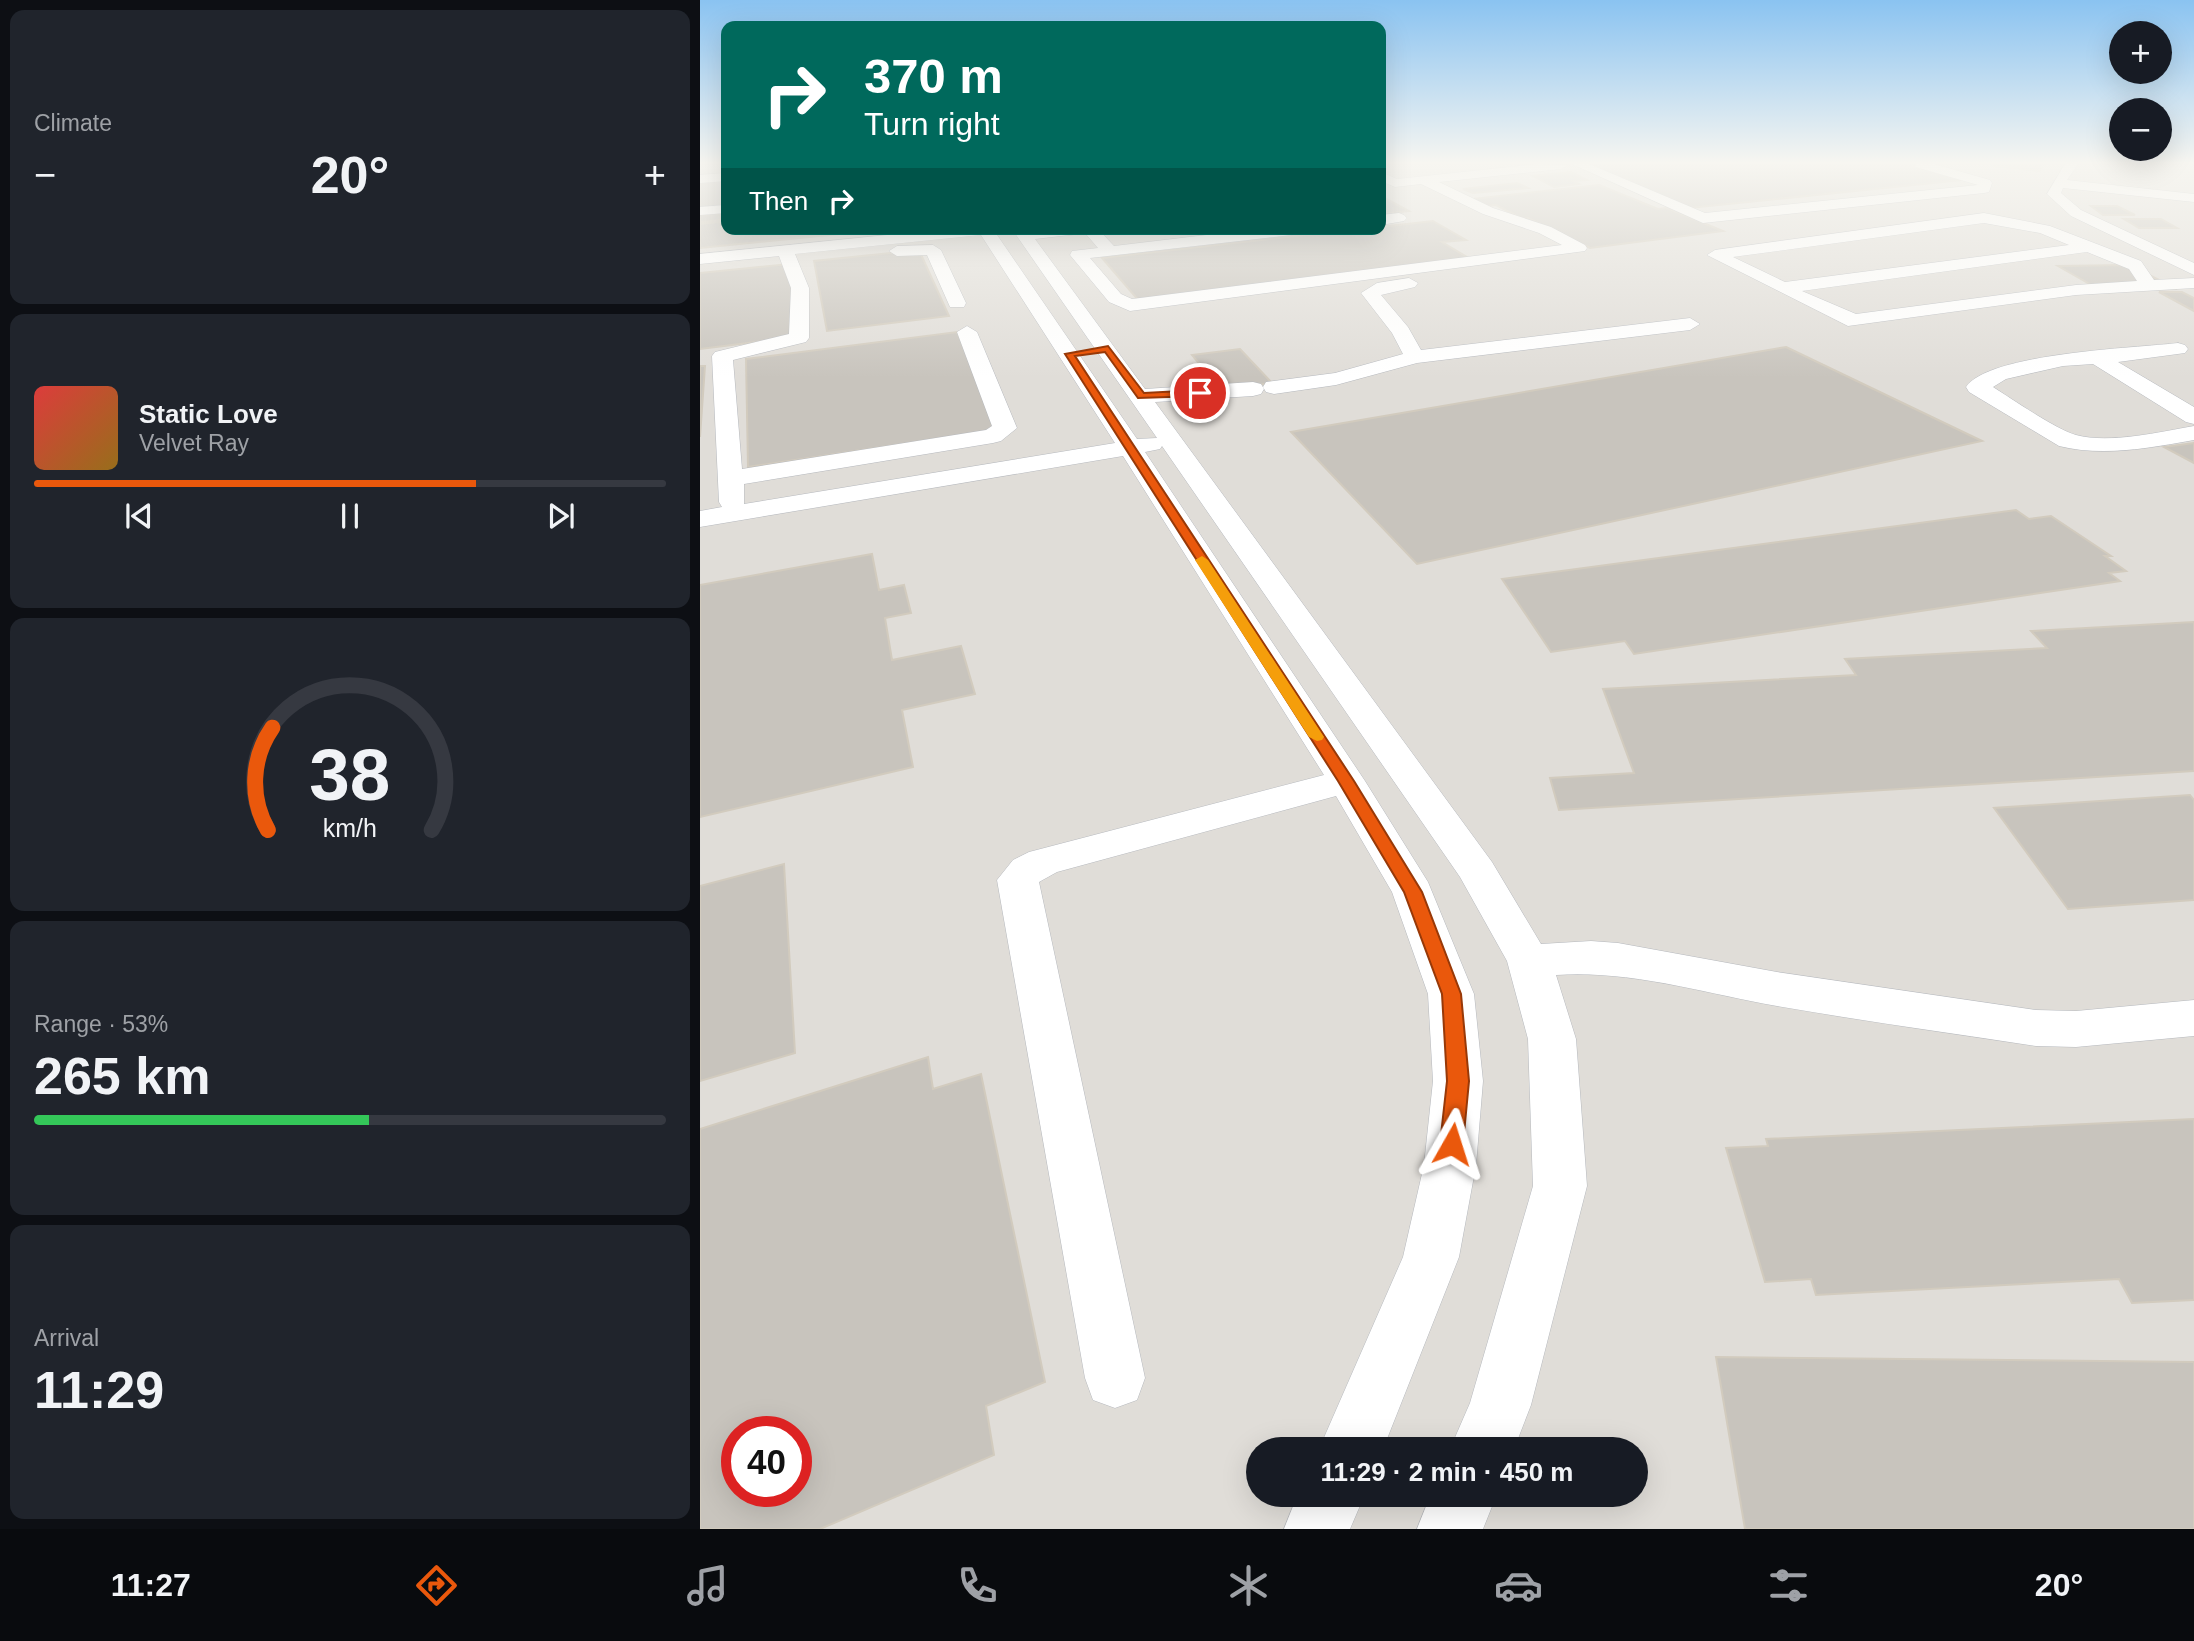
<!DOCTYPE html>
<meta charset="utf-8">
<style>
:root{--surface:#171b24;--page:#20242c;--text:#f1f3f6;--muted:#9ea1a6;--line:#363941;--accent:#ea580c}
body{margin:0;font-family:Helvetica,sans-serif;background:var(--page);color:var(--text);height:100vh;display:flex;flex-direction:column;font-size:26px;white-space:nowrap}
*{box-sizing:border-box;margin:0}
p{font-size:23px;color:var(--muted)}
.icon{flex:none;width:38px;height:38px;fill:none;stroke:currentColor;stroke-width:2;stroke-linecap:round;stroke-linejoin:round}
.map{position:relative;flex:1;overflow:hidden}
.drawer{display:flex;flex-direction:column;gap:10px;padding:10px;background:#0d0f14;width:700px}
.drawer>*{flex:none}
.guide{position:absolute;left:21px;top:21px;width:665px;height:214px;border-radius:14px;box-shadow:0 7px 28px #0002;background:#00695c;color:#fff;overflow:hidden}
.tools{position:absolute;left:1409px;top:21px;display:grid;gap:14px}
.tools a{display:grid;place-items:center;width:63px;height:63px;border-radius:50%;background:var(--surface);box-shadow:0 7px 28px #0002;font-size:35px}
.speed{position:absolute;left:21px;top:1416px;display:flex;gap:14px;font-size:35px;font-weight:700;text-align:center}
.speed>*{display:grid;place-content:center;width:91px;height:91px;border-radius:50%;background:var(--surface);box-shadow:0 7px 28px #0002;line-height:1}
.speed .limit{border:10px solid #d22;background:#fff;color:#111}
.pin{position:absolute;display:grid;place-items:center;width:60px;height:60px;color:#fff;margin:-30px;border:4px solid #fff;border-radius:50%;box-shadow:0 2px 7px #0007}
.me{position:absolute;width:77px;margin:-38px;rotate:6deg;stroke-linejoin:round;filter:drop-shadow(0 0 5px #0008)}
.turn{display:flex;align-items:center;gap:24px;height:147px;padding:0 28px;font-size:32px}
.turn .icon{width:91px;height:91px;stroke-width:2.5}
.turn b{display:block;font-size:49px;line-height:60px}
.then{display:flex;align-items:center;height:66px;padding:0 28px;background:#0003;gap:14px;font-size:26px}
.big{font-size:52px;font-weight:700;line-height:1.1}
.drawer .tile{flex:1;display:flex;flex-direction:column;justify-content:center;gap:10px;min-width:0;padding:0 24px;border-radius:14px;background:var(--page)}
.drawer .dial{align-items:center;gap:0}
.dial svg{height:182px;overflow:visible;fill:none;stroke:var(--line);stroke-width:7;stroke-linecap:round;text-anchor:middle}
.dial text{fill:var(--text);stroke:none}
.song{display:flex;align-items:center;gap:21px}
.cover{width:84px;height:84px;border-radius:10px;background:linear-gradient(135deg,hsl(0 70% 55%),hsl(40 70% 35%))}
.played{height:7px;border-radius:4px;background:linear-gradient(90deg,var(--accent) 70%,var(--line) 70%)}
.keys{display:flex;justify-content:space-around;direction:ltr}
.heat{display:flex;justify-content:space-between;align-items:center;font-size:38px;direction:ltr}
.charge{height:10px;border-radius:5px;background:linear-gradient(90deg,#34c759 53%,var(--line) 0)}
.trip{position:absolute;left:546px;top:1437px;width:402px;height:70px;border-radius:35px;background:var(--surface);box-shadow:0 7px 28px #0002;font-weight:700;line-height:70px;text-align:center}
.tab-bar{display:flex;height:112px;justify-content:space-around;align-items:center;background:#090b0e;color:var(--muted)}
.tab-bar .icon{width:49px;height:49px}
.tab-bar .on{color:var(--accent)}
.tab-bar b{font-size:32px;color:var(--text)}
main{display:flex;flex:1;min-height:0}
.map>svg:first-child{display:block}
.industrial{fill:#e0ddd8;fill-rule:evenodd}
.building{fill:#c8c4bd;stroke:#d2cbbe;stroke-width:2;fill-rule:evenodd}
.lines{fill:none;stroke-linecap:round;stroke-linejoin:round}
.minor-casing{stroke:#b6b9be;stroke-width:1}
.minor{fill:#fff;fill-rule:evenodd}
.route{fill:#ea580c;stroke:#983908;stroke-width:2}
.slow{fill:#f59e0b}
</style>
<main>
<section class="drawer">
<div class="tile"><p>Climate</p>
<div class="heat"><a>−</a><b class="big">20°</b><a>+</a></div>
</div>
<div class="tile">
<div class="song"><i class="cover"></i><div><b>Static Love</b><p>Velvet Ray</p></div></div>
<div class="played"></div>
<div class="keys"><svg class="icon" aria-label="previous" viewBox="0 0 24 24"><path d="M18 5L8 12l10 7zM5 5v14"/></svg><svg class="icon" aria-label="pause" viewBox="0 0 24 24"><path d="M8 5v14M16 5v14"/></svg><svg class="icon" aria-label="next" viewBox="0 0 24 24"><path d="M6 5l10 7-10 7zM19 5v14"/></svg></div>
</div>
<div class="tile dial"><svg viewBox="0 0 100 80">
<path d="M14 69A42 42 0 1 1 86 69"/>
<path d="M14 69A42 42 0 0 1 16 24" stroke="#ea580c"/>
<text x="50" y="56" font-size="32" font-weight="700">38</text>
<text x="50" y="72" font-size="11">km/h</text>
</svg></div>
<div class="tile"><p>Range · 53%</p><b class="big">265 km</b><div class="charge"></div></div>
<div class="tile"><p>Arrival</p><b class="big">11:29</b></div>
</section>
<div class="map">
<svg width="1494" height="1529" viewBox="0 0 1494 1529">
<rect width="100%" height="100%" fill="#edeae0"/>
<path class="industrial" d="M 0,164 L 26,164 L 26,229 L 681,229 L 681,164 L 1494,164 L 1494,1529 L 0,1529 ZM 37,1432 L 96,1432 L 96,1491 L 37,1491 ZM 558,1449 L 936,1449 L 936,1494 L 558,1494 Z"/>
<path class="building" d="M 886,164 L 1209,164 L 1262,180 L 989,208 Z
M 1297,164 L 1344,164 L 1339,171 L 1294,166 Z
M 871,172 L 887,180 L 873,181 L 879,184 L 854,187 L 833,176 Z
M 26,180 L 26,207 L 0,209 L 0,182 Z
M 817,183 L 828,188 L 773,193 L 763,189 Z
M 899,185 L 958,209 L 967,208 L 1023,231 L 890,248 L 828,218 L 823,219 L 796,205 L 787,206 L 772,199 Z
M 681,196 L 709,211 L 681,214 Z
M 1391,206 L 1417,206 L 1435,215 L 1403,215 Z
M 26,213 L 26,220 L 0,222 L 0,215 Z
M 1424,219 L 1461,219 L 1477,228 L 1439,228 Z
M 26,221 L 26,229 L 169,231 L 0,248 L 0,224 Z
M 733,221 L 766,240 L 742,242 L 772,260 L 439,301 L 402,258 L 657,229 L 681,229 L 681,227 Z
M 497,229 L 549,229 L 550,230 L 504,235 Z
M 219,250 L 249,316 L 127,331 L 114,261 Z
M 89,264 L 97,337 L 0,349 L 0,273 Z
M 1429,265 L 1477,289 L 1402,291 L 1358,266 Z
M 1459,292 L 1482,292 L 1494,298 L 1494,311 Z
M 257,332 L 300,429 L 48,467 L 46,359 Z
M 1086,347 L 1282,441 L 717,564 L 591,432 Z
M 540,349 L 572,383 L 521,390 L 492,355 Z
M 0,366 L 5,366 L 0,437 Z
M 1494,443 L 1494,463 L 1464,447 Z
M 1316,510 L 1329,519 L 1351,516 L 1411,556 L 1405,556 L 1426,571 L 1409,573 L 1420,581 L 934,654 L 925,641 L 851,652 L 802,579 Z
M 172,554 L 179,590 L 204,585 L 211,613 L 185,618 L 192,660 L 261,646 L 275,694 L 202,710 L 213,767 L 0,817 L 0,585 Z
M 1494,622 L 1494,771 L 859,810 L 850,778 L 934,773 L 903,689 L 1156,675 L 1145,659 L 1347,648 L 1331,631 Z
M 1490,795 L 1494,800 L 1494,900 L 1368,909 L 1294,808 Z
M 84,864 L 95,1053 L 0,1081 L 0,886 Z
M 228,1057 L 233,1089 L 281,1074 L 345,1382 L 286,1406 L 294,1455 L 120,1529 L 0,1529 L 0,1129 ZM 37,1432 L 96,1432 L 96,1491 L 37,1491 Z
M 1494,1119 L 1494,1300 L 1432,1303 L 1419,1279 L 1116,1295 L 1111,1279 L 1065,1282 L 1026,1148 L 1068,1146 L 1066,1139 Z
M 1016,1357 L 1494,1362 L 1494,1529 L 1045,1529 Z"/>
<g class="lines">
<g class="minor-casing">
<path id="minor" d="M 837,164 L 868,165 L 861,169 L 739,182 L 793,208 L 851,227 L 885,245 L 887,248 L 885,251 L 430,311 L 409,302 L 370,255 L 372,251 L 398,248 L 385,233 L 389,229 L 399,230 L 414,246 L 557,229 L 608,229 L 600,234 L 390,258 L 421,294 L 432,299 L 862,245 L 839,233 L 783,214 L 721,184 L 695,187 L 681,181 L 681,172 L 697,179 Z
M 872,164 L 889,164 L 1005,213 L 1278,185 L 1216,167 L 1215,164 L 1234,164 L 1290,180 L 1292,183 L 1289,192 L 1284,193 L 1003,223 Z
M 1365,164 L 1378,164 L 1367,180 L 1494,194 L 1494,202 L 1363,188 L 1361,193 L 1381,210 L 1494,263 L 1494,275 L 1371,216 L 1347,194 Z
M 26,173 L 26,181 L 0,183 L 0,175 Z
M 26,205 L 26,213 L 0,215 L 0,207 Z
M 699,213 L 704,215 L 707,218 L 704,221 L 681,225 L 681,215 Z
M 1284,213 L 1350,226 L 1441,261 L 1454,280 L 1494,278 L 1494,288 L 1376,295 L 1148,326 L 1007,255 L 1015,250 ZM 1284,223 L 1340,233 L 1369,245 L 1085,282 L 1033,257 ZM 1387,252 L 1429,269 L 1437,281 L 1376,285 L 1156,314 L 1102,291 Z
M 246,229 L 293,229 L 437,439 L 457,438 L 312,229 L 386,229 L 378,234 L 335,239 L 445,389 L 553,382 L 561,384 L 564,389 L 561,394 L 553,396 L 455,402 L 792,862 L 841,944 L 891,941 L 918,943 L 1077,972 L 1336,1010 L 1376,1011 L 1494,1000 L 1494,1036 L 1376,1047 L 1336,1046 C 1250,1033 1163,1021 1077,1006 C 1003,993 931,970 856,975 L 876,1039 L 887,1186 L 831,1405 L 814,1449 L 750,1449 L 770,1403 L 833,1186 L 828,1039 L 807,961 L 760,877 L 462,446 L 460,449 L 445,452 L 665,781 L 728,882 L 774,994 L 783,1081 L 776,1165 L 759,1257 L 683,1449 L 619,1449 L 703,1257 L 724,1165 L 733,1081 L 728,994 L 692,892 L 636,796 L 357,872 L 339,882 L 445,1378 L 437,1400 L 415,1408 L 393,1400 L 385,1378 L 297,880 L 313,860 L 329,852 L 624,775 L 423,456 L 0,527 L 0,511 L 22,507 L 19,502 L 12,356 L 15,352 L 89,334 L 91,288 L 79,256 L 0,264 L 0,254 ZM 281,235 L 415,443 L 44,504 L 44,484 L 293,443 L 301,441 L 317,428 L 277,332 L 267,326 L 257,332 L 292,426 L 286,430 L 42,469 L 33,360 L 106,342 L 109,338 L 109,288 L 95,254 Z
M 233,245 L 241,250 L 266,303 L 264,307 L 250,307 L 227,255 L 197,256 L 189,251 L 197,246 Z
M 709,278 L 718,283 L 715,287 L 681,295 L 708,327 L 721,350 L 990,318 L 1000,324 L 990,330 L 717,363 L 636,385 L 574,394 L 566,392 L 563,387 L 566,382 L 635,373 L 703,354 L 692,333 L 661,293 L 677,283 Z
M 1478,343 L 1485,345 L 1488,349 L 1485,353 L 1418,362 L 1494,407 L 1494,424 L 1486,422 L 1393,364 L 1363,366 L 1306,379 L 1293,387 C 1312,399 1357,430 1376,435 C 1409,444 1460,432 1494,426 L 1494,440 C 1449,448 1403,457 1359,446 L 1269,392 L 1266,387 C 1289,353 1435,348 1478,343 Z
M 598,1494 L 665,1494 L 650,1529 L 584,1529 Z
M 731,1494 L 797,1494 L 783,1529 L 717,1529 Z"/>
</g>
<use href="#minor" class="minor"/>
</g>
<linearGradient id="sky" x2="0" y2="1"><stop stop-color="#8ac3f1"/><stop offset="0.43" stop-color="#f7f6f1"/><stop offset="1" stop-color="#f7f6f1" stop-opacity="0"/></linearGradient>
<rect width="1494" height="378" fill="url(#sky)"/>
<path class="route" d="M 408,346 L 444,393 L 500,390 L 504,393 L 500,396 L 438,398 L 405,352 L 375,356 L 654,781 L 722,892 L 761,994 L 769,1081 L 763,1144 L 760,1151 L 752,1153 L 744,1151 L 740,1144 L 747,1081 L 742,994 L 704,892 L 638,781 L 365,354 Z"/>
<path class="slow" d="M 502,556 L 508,560 L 624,737 L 622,740 L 617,741 L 609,737 L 495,560 Z"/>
</svg>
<div class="tools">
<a>+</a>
<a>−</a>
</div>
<div class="speed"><div class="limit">40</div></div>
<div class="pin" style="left:500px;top:393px;background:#d93025"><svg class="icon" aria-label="arrive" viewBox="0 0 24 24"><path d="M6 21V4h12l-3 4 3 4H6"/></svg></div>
<svg class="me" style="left:752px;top:1144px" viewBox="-20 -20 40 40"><path d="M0-17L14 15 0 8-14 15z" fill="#ea580c" stroke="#fff" stroke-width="4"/></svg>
<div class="trip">11:29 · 2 min · 450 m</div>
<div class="guide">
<div class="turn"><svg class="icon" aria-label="right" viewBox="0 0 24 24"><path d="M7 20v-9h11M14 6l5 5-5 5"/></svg><div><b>370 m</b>Turn right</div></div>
<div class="then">Then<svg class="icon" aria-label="right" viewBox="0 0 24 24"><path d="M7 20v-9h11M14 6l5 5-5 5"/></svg></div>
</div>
</div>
</main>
<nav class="tab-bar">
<b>11:27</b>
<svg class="icon on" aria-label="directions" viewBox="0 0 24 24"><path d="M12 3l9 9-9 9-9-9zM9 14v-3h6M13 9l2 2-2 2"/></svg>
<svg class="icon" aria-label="music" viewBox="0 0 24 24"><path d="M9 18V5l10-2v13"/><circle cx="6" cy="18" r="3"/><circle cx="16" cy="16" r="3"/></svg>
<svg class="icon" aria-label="phone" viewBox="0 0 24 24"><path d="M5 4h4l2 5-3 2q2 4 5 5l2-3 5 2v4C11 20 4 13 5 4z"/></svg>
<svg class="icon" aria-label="climate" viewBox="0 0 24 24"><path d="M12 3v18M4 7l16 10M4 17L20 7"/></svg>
<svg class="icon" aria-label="car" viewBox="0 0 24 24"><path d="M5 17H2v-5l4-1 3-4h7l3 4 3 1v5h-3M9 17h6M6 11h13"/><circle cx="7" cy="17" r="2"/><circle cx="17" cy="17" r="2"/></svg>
<svg class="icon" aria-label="filters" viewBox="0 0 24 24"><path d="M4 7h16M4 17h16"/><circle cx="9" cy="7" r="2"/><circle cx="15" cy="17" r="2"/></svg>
<b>20°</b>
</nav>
